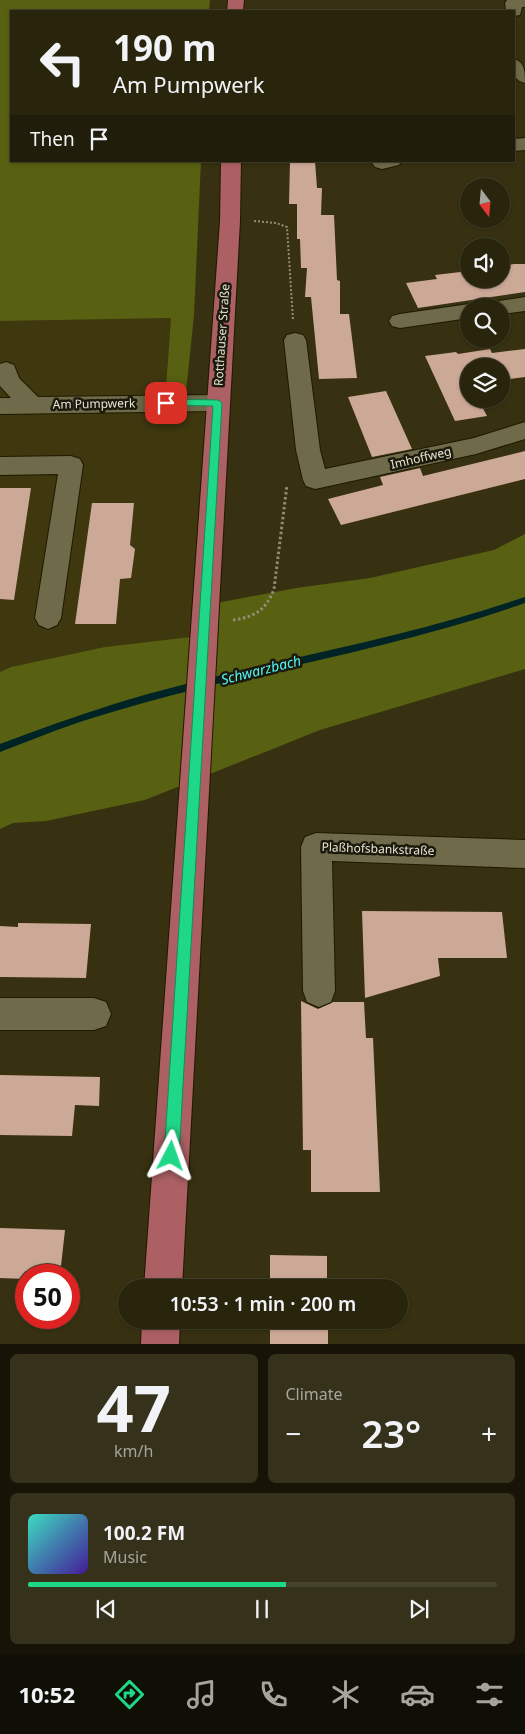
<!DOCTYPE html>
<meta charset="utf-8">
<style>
:root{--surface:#29250d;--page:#35311b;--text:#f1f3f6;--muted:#a5a59d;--line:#45422e;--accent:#1fd887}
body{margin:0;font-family:"Noto Sans",sans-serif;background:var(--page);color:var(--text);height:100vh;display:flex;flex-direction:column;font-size:19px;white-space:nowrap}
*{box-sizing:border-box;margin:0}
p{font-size:16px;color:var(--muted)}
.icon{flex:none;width:28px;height:28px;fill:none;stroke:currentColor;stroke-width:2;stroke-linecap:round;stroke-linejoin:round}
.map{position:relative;height:1344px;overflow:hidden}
.sheet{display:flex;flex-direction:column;gap:10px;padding:10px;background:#171407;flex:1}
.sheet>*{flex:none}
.top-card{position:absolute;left:10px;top:10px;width:505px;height:152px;border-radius:0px;box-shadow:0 1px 4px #0004,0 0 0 1px var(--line);background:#29250d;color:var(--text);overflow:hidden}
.needle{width:32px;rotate:164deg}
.tools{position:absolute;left:460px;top:178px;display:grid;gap:10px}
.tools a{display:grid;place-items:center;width:50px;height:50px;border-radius:50%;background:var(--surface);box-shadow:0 1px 4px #0004,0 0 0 1px var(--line);font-size:25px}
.speed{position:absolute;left:15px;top:1264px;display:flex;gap:10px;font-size:25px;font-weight:700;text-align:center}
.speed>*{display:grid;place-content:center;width:65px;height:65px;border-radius:50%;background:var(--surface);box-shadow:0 1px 4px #0004,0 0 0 1px var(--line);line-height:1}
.speed .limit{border:8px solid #d22;background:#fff;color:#111}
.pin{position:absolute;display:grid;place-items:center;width:42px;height:42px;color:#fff;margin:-21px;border-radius:10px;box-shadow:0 2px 8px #0006}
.me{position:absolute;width:55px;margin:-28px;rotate:4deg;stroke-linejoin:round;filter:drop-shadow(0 0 4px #0008)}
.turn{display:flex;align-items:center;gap:18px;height:105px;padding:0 20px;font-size:22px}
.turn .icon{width:65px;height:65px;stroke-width:2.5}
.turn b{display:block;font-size:35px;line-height:42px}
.then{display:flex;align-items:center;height:48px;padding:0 20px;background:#0003;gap:10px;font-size:19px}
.big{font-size:38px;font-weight:600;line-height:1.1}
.sheet .widget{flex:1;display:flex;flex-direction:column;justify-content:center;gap:8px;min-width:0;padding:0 18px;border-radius:8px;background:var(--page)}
.sheet .dial{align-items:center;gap:0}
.dial b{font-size:65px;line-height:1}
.song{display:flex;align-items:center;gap:15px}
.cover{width:60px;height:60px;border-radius:8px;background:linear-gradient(135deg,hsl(170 70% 55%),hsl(260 70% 35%))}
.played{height:5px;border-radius:2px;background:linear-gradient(90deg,var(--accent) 55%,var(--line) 55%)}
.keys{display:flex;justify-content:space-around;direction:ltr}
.heat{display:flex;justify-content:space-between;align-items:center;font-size:28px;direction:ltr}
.sheet .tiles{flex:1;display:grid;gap:10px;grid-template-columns:1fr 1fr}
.widget:last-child{grid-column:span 2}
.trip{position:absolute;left:118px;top:1279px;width:290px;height:50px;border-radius:25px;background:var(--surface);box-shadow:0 1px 4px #0004,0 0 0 1px var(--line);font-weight:600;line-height:50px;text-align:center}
.tab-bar{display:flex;height:80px;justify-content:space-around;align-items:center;background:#100f05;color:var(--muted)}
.tab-bar .icon{width:35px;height:35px}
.tab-bar .on{color:var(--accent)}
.tab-bar b{font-size:22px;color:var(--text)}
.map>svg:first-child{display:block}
.built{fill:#3f380f}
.green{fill:#586011}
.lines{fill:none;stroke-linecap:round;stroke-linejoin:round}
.stream{fill:#002425;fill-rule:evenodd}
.building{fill:#cca897}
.minor-casing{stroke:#1e1900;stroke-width:2}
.major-casing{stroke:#1e1900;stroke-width:2}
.path-far1{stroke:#928e75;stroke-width:2;stroke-dasharray:2 2;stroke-linecap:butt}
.path{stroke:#928e75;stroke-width:3;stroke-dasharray:2.5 2.5;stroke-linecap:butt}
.minor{fill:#6f6a49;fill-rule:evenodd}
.major{fill:#ac6063;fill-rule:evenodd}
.route{fill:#1fd887;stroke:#148c58}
.labels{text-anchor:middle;stroke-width:5;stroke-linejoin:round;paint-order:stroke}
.street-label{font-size:12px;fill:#e8e5d3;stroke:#1b190b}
.water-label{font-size:14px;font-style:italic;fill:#51f7fa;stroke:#1b190b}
</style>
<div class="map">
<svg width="525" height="1344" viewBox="0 0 525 1344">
<rect width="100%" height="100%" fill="#373111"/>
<path class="built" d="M 171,318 L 165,401 L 0,405 L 0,321 Z
M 216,404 L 199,636 L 105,647 L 11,667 L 0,672 L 0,407 Z"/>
<path class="green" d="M 0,0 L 210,0 L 209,11 L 11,11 L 11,161 L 201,161 L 194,315 L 185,402 L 165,401 L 171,318 L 0,321 Z
M 525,534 L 525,669 L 320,730 L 145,800 L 46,821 L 13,823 L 0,829 L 0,672 L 11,667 L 105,647 L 199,636 L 211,604 L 296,588 L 370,578 L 494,550 Z"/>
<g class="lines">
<path class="stream" d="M 525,597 L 525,603 C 409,644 288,665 169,696 C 131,706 93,717 57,730 C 38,737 19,745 0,752 L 0,744 C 37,730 73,717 111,705 C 205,676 302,658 398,634 C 441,623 483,611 525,597 Z"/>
</g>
<path class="building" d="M 290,161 L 315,161 L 317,188 L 322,188 L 321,215 L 334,215 L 337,280 L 340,281 L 340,314 L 349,314 L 357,378 L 319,379 L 311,297 L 305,297 L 307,268 L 301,268 L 300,239 L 297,239 L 297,204 L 289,204 Z
M 514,264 L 525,264 L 525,292 L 418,308 L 406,283 L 437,279 L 435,275 L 469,271 L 469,279 L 501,279 L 501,266 Z
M 490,349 L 492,353 L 525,349 L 525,377 L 501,380 L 501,366 L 469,366 L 469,399 L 478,399 L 487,416 L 455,421 L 425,356 L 456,352 L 458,354 Z
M 386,391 L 412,449 L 372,457 L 348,397 Z
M 525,451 L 525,479 L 341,525 L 328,499 L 383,485 L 380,477 L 420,468 L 423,476 Z
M 0,488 L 31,488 L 14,600 L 0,599 Z
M 92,503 L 134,503 L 130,545 L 135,549 L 131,578 L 120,579 L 116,624 L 75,624 Z
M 362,911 L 502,912 L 507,958 L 438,958 L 440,976 L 365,998 Z
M 18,923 L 91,924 L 86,978 L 0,977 L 0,926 L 18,927 Z
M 301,1001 L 318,1009 L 333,1002 L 364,1002 L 366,1038 L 373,1038 L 380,1192 L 311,1192 L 311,1150 L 303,1150 Z
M 0,1075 L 100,1077 L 99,1106 L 75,1105 L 72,1136 L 0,1135 Z
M 0,1228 L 65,1230 L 60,1275 L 26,1275 L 26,1279 L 0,1278 Z
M 270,1255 L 327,1256 L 327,1288 L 270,1288 Z
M 270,1320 L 328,1320 L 328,1344 L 270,1344 Z"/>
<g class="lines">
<g class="minor-casing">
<path id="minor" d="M 507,0 L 525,0 L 525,7 L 522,7 L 520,15 L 514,16 L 514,11 L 506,11 L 505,3 Z
M 514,59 C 525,62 525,72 525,83 C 512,80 513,70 514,59 Z
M 525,138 L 525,150 L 514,151 L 514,139 Z
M 374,161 L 401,161 L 399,165 L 382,169 L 375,167 L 372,163 Z
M 525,297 L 525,311 L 501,314 L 501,306 L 491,306 L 493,302 Z
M 469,304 L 477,306 L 469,306 L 469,318 L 400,328 L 392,326 L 389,321 L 392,316 L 400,314 Z
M 295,333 L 303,335 L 306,340 L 320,450 L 325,469 L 474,438 L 525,422 L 525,439 L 476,454 L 315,489 L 306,486 L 303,480 L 296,450 L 284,340 L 287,335 Z
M 6,362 L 14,365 L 19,378 L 38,397 L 218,395 L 226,397 L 230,403 L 226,409 L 218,411 L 0,414 L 0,398 L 11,398 L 0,386 L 0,364 Z
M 71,456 L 80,459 L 83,465 L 61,618 L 57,625 L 48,629 L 39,625 L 35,618 L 58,474 L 0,475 L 0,457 Z
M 316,833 L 525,840 L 525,868 L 332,861 L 335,991 L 331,1002 L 319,1007 L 307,1002 L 303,991 L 301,847 L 305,837 Z
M 0,998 L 94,998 L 106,1002 L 111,1014 L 106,1026 L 94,1030 L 0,1030 Z"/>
</g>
<g class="major-casing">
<path id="major" d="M 228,0 L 244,0 L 243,11 L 227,11 Z
M 221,161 L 241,161 L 240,221 L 182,1288 L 144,1288 L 220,221 Z
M 142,1320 L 180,1320 L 179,1344 L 141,1344 Z"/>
</g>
<path class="path-far1" d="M 254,221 L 276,223 L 287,227 L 293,320"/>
<path class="path" d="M 233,620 C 255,617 266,610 274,589 L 287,485"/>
<use href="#minor" class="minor"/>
<use href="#major" class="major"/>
</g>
<path class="route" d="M 166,399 L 218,400 L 222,403 L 179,1156 L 177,1161 L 171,1163 L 166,1161 L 164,1156 L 213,406 L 162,405 L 162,400 Z"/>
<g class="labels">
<g class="street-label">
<text transform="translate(222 335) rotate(-86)" y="4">Rotthauser Straße</text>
<text transform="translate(94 404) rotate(-1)" y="4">Am Pumpwerk</text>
<text transform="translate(421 458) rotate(-13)" y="4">Imhoffweg</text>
<text transform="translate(378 849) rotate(2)" y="4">Plaßhofsbankstraße</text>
</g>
<g class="water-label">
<text transform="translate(261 670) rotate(-14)" y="5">Schwarzbach</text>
</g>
</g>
</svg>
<div class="tools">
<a><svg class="needle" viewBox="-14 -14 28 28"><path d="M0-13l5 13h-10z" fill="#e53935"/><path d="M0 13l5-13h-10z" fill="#a5a59d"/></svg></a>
<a><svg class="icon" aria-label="sound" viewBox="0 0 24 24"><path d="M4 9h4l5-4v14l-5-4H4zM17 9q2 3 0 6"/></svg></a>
<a><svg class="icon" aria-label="search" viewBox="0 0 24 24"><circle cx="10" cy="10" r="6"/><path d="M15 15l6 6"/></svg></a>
<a><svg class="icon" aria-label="layers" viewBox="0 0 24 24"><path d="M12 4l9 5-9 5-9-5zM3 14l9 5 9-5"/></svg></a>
</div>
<div class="speed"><div class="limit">50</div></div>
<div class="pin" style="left:166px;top:403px;background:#d93025"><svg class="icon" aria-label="arrive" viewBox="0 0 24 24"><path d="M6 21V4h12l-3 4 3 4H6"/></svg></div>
<svg class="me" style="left:171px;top:1156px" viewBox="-20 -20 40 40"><path d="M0-17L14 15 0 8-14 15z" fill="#1fd887" stroke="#fff" stroke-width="4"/></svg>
<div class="trip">10:53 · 1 min · 200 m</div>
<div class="top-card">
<div class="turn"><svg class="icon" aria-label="left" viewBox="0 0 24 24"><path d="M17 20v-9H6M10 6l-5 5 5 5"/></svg><div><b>190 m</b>Am Pumpwerk</div></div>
<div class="then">Then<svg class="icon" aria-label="arrive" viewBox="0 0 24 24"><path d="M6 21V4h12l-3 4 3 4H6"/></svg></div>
</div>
</div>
<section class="sheet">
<div class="tiles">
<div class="widget dial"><b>47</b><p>km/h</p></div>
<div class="widget"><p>Climate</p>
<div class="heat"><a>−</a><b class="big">23°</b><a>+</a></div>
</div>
<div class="widget">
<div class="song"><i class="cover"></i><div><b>100.2 FM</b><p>Music</p></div></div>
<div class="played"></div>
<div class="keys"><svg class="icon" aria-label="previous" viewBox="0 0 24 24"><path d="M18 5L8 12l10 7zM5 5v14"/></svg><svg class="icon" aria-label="pause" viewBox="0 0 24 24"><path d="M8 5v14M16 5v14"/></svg><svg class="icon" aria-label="next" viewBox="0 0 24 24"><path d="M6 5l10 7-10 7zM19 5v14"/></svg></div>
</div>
</div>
</section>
<nav class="tab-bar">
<b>10:52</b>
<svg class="icon on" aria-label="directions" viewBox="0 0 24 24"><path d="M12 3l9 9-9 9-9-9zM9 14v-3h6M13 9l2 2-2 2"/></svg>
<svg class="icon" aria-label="music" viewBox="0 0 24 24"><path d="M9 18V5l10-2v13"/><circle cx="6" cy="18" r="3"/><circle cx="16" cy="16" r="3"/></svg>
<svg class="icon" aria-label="phone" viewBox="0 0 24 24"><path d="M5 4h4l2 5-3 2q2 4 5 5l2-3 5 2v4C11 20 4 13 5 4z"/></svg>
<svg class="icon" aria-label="climate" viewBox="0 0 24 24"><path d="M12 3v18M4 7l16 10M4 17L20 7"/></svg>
<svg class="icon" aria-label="car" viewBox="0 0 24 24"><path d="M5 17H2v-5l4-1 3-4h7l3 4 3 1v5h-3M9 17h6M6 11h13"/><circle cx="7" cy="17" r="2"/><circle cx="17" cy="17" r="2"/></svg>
<svg class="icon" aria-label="filters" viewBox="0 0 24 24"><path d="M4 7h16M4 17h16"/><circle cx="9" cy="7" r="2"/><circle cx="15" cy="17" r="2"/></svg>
</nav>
